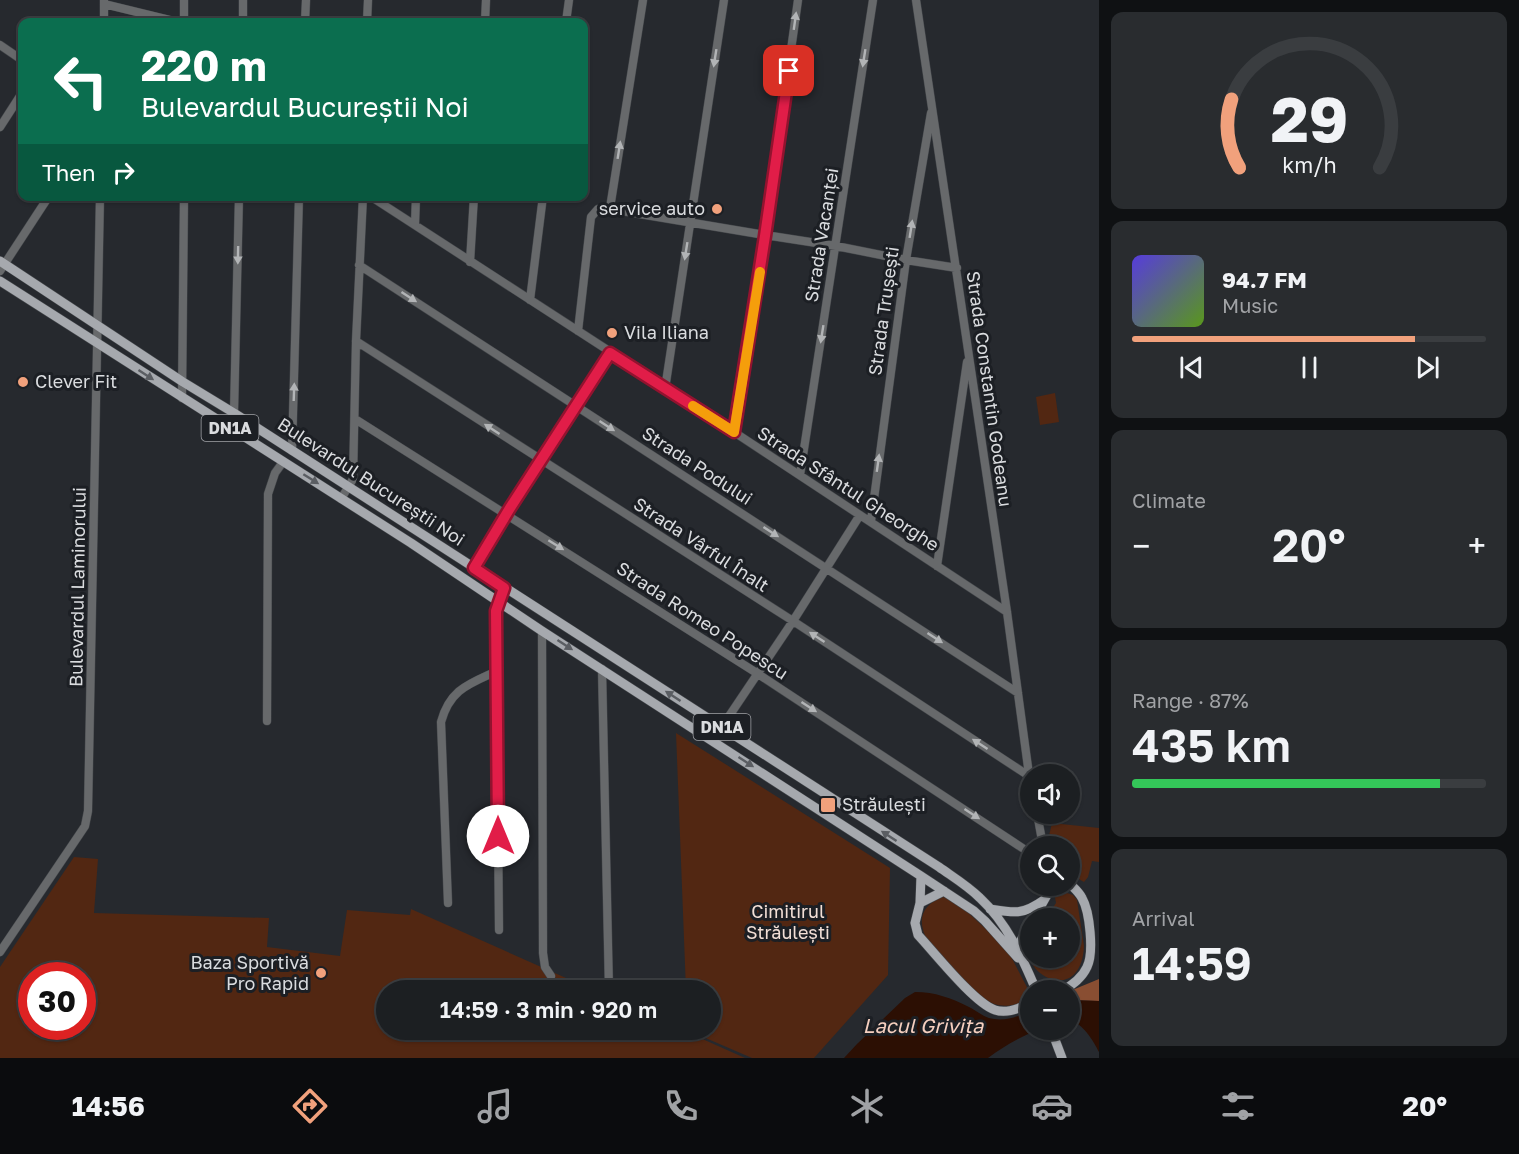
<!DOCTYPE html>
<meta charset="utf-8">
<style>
:root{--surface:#1c1f22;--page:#292c2f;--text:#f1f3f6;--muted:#a0a2a5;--line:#3a3d40;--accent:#f1a17c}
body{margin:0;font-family:"Golos Text",sans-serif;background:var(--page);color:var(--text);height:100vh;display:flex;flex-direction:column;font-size:22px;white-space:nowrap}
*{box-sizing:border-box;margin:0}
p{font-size:20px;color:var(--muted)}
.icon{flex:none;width:33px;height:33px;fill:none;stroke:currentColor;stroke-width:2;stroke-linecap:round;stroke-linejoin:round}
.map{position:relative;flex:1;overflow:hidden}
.drawer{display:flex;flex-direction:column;gap:12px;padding:12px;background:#0f1113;width:420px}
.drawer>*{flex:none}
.banner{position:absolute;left:18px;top:18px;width:570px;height:183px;border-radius:12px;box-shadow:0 2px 4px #0004,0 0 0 2px var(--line);background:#0b6e4f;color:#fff;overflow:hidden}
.buttons{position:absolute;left:1020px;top:764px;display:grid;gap:12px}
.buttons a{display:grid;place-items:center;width:60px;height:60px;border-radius:50%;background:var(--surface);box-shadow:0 2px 4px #0004,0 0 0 2px var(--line);font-size:30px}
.speed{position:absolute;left:18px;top:962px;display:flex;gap:12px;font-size:30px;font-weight:700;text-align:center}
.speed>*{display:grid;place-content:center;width:78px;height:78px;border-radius:50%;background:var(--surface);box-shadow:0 2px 4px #0004,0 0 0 2px var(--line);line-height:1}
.speed .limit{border:9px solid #d22;background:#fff;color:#111}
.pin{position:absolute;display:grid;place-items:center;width:51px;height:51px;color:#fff;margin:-26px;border-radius:12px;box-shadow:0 3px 9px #0006}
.me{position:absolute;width:66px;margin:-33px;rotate:0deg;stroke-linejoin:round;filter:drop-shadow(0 0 4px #0008)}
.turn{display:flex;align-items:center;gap:21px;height:126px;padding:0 24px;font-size:27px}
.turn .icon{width:78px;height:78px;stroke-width:2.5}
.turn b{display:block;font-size:42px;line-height:51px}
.then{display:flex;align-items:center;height:57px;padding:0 24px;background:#0003;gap:12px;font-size:22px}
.big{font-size:45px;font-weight:600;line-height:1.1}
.drawer .widget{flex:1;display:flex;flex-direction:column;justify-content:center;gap:9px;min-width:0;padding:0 21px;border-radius:12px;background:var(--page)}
.drawer .dial{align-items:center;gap:0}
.dial svg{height:156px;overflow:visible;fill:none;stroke:var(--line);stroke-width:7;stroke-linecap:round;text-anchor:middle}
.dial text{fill:var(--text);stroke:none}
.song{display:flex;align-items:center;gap:18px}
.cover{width:72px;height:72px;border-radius:9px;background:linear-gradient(135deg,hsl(250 70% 55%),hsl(90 70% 35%))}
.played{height:6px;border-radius:3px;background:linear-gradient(90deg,var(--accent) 80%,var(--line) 80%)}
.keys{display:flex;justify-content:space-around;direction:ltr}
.heat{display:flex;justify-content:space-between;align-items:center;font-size:33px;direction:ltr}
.charge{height:9px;border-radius:4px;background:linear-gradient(90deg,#34c759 87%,var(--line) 0)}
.trip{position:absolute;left:376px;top:980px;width:345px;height:60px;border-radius:30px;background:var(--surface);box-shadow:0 2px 4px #0004,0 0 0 2px var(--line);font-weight:600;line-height:60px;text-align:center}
.dock{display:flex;height:96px;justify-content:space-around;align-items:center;background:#0b0c0e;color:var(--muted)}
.dock .icon{width:42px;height:42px}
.dock .current{color:var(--accent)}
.dock b{font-size:27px;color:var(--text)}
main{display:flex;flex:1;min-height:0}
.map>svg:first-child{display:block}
.green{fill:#522712;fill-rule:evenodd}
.forest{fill:#894e32}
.water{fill:#2c0f03}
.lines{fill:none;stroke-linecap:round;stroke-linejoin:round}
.minor-casing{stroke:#43464a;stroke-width:9}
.major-casing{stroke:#43464a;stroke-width:10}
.minor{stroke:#67696b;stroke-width:8}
.major{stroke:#a6a9ae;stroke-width:9}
.oneway{fill:#b2b4b6}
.oneway2{fill:#5a5d62}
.route-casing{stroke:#92132f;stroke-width:15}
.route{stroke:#e11d48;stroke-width:10}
.slow{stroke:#f59e0b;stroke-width:10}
.poi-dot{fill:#f1a17c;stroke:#1c1f24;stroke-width:2}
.labels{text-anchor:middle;stroke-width:6;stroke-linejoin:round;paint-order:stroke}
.shield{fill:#1c1f24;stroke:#a1a3a7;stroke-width:1.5}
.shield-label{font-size:16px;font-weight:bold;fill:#dadcdf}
.poi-label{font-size:18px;fill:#dadcdf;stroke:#1c1f24;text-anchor:start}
.street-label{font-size:18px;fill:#dadcdf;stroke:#1c1f24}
.park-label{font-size:18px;fill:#f2dfd6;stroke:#1c1f24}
.water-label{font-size:20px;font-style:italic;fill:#f6d0c0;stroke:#1c1f24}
</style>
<main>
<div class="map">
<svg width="1099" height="1058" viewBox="0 0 1099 1058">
<rect width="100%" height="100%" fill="#26292e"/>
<path class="green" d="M 1055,393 L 1059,422 L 1040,425 L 1036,397 Z
M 676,733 L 890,868 L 888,975 L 814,1058 L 752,1058 L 687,1030 L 711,1029 L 711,990 L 686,990 Z
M 1052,823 L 1099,828 L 1099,862 L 1092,861 L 1088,877 L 1084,882 L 1070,874 L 1070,846 L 1049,846 L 1048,840 Z
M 74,857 L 98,859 L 94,913 L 269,918 L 267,947 L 340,956 L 347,910 L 410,915 L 411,909 L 593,990 L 387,990 L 387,1029 L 680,1029 L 745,1058 L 0,1058 L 0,967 ZM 32,975 L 82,975 L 82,1026 L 32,1026 Z
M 1067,893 L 1073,895 L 1077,900 L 1084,946 C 1081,1008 1015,974 1030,938 L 1030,957 L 1070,957 L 1070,918 L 1046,918 L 1056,903 L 1055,897 L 1061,894 Z
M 943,897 L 950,899 L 960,905 L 1007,949 L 1030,993 L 1030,1000 C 995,1014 985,1001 961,977 C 950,965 939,954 928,942 C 917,922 920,905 943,897 Z"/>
<path class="forest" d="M 1099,979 L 1099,1001 L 1070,1000 L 1070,991 Z"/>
<path class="water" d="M 915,992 C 935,992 951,998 969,1007 C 977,1011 984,1018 994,1019 C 1007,1021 1019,1016 1030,1011 L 1030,1029 L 1041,1029 C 1021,1036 1004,1046 988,1058 L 844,1058 L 857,1044 L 905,998 Z
M 1070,1000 L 1099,1001 L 1099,1052 C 1093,1040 1083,1024 1070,1020 Z"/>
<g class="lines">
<g class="minor-casing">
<path id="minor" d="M 916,0 L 1007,612 L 1030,782
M 104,4 L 178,22
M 104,22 L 104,0
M 184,22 L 184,0
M 243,22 L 243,0
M 305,22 L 306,0
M 367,22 L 368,0
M 485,22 L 486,0
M 566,22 L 569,0
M 0,45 L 22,60
M 0,127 L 22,93
M 370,196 L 734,432 L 1007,612
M 610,208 L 643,0
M 415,225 L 416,196
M 470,262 L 474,196
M 359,265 L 1018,693
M 0,271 L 49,196
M 530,300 L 543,196
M 578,331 L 591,217 L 598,209 L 604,208 L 765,235 L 836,246 L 906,260 L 957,268
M 356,341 L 793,621 L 1029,776
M 665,389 L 724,0
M 182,398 L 184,196
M 234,413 L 239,196
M 355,419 L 752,670 L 1030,853
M 734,432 L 765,235 L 798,0
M 292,451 L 299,196
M 800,475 L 873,0
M 341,499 L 353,479 L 356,341 L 363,196
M 871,521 L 906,260 L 931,113
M 937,566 L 967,362
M 474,568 L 510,508 L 610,353
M 542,631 L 543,953 L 545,967 L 551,976
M 602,669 L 609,990
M 267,721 L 268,494 L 275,473 L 283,462
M 713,740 L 793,621 L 860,515
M 1037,813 L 1043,846
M 448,903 L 441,722 C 450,689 469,684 497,671
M 499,930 L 496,611 L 504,588
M 0,952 L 79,835 L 85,826 L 88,811 L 100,196"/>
</g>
<g class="major-casing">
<path id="major" d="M 0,261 L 183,382 L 234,413 L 939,867 C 953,877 968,886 980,898 C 1007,923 1022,957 1036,990
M 0,281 L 411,543 L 542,631 L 921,876 L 974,911 L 985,921 L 1018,958
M 921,876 L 920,903 L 915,923 L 918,935 C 934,952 974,1003 995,1010 C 1007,1014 1019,1008 1030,1004
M 920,903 L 944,891
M 990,909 C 1015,913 1023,915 1044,900
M 1034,918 L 1047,895 L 1050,885
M 1018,949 L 1019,944 L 1030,924
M 1064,990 C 1073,984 1082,978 1087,967 C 1094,953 1090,912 1082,898 C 1079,892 1074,888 1070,884
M 1051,1029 L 1062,1058"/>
</g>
<use href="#minor" class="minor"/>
<use href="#major" class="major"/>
</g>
<defs><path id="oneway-solid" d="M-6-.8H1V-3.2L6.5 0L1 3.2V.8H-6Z" transform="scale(1.5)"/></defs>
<g class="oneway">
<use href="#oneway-solid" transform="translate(795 21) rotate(-82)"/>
<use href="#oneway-solid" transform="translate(715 58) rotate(99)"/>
<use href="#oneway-solid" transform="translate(864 58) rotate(99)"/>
<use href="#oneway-solid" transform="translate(619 150) rotate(-81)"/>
<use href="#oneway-solid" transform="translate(911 229) rotate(-81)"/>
<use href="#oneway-solid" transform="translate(686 251) rotate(99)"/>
<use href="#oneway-solid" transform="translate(238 255) rotate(91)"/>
<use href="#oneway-solid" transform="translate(409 297) rotate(33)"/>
<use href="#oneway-solid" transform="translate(822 334) rotate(99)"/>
<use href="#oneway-solid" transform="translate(294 392) rotate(-88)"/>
<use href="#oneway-solid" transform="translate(607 426) rotate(33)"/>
<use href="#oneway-solid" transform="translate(492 429) rotate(-147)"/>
<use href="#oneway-solid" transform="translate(878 463) rotate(-82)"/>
<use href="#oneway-solid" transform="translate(771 532) rotate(33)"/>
<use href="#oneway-solid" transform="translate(556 545) rotate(32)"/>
<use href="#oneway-solid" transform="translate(817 637) rotate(-147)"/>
<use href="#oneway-solid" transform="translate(935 638) rotate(33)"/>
<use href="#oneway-solid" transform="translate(809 707) rotate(33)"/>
<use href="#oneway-solid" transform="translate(980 744) rotate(-147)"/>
<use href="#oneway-solid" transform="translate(972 814) rotate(33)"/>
</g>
<g class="oneway2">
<use href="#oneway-solid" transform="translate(146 375) rotate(33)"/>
<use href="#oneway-solid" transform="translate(311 479) rotate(32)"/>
<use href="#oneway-solid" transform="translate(565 645) rotate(33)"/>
<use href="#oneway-solid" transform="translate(673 696) rotate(-147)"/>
<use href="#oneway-solid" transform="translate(746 762) rotate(33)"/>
<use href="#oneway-solid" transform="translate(889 836) rotate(-147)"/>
</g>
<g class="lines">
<g class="route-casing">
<path id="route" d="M 498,836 L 496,611 L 504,588 L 474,568 L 510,508 L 610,353 L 734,432 L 765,236 L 789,71"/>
</g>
<use href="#route" class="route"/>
<path class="slow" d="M 693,406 L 734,432 L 760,272"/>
</g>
<g class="poi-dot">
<circle cx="717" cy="209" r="6"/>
<circle cx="612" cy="333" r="6"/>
<circle cx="23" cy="382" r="6"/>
<rect x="820" y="797" width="16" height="16" rx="3"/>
<circle cx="321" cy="973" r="6"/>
</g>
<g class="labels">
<g class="shield">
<rect x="201.5" y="415" width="57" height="26" rx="4.5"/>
<rect x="693.5" y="714" width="57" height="26" rx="4.5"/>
</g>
<g class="shield-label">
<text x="230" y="434">DN1A</text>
<text x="722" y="733">DN1A</text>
</g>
<g class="poi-label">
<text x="705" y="215" text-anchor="end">service auto</text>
<text x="624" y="339">Vila Iliana</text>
<text x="35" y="388">Clever Fit</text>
<text x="842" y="811">Străulești</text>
<text x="309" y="969" text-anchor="end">Baza Sportivă<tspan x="309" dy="21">Pro Rapid</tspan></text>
</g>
<g class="street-label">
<text transform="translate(822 235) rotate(-81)" y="6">Strada Vacanței</text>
<text transform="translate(884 311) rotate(-82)" y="6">Strada Trușești</text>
<text transform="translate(989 389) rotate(82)" y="6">Strada Constantin Godeanu</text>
<text transform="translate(697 466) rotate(33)" y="6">Strada Podului</text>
<text transform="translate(371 482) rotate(33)" y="6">Bulevardul Bucureștii Noi</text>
<text transform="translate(848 489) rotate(33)" y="6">Strada Sfântul Gheorghe</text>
<text transform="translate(701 545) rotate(33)" y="6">Strada Vârful Înalt</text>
<text transform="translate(78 587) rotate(-89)" y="6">Bulevardul Laminorului</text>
<text transform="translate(702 621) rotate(33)" y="6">Strada Romeo Popescu</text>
</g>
<g class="park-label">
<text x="788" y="918">Cimitirul<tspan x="788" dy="21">Străulești</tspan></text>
</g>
<g class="water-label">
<text x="923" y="1033">Lacul Grivița</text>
</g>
</g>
</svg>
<div class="buttons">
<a><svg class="icon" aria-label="sound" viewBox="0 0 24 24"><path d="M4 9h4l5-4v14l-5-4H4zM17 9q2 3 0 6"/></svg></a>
<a><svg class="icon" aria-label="search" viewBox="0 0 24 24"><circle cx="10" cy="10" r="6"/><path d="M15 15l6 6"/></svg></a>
<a>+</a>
<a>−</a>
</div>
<div class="speed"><div class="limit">30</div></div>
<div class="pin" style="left:789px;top:71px;background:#d93025"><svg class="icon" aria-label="arrive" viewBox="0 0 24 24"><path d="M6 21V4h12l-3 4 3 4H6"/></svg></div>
<svg class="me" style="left:498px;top:836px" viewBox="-20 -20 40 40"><circle r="19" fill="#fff"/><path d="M0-13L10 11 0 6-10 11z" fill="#e11d48"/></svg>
<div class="trip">14:59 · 3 min · 920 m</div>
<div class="banner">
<div class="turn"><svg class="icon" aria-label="left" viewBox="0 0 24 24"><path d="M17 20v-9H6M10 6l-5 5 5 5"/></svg><div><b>220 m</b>Bulevardul Bucureștii Noi</div></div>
<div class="then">Then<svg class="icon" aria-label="right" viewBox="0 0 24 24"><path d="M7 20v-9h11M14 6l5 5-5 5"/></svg></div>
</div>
</div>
<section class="drawer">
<div class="widget dial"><svg viewBox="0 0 100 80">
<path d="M14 69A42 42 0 1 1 86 69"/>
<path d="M14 69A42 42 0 0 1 10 34" stroke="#f1a17c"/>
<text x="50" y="56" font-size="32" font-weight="700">29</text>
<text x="50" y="72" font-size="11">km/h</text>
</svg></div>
<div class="widget">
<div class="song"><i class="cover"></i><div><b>94.7 FM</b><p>Music</p></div></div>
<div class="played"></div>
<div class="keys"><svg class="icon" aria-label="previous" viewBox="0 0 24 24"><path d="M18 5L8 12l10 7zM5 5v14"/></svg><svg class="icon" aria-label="pause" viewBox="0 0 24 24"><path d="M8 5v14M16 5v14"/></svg><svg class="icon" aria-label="next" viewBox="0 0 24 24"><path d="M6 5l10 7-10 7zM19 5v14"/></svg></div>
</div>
<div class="widget"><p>Climate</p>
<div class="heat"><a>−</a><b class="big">20°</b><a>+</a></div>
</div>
<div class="widget"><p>Range · 87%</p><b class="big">435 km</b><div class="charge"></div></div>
<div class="widget"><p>Arrival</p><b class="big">14:59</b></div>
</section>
</main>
<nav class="dock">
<b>14:56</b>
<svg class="icon current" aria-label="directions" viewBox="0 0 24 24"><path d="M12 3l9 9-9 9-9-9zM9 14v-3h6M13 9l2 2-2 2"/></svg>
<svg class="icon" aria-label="music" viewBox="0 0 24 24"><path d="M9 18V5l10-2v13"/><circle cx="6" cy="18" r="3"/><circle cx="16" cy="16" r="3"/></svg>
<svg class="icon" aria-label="phone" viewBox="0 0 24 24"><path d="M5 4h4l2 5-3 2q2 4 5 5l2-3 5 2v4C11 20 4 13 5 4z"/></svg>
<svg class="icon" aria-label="climate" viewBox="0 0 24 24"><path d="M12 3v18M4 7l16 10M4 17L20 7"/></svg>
<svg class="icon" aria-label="car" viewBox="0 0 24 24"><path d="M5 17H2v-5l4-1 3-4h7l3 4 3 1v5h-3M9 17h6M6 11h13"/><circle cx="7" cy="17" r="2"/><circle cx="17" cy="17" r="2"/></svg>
<svg class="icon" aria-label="filters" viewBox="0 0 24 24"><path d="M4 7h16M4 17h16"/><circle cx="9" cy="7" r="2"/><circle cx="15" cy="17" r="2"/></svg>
<b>20°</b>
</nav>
